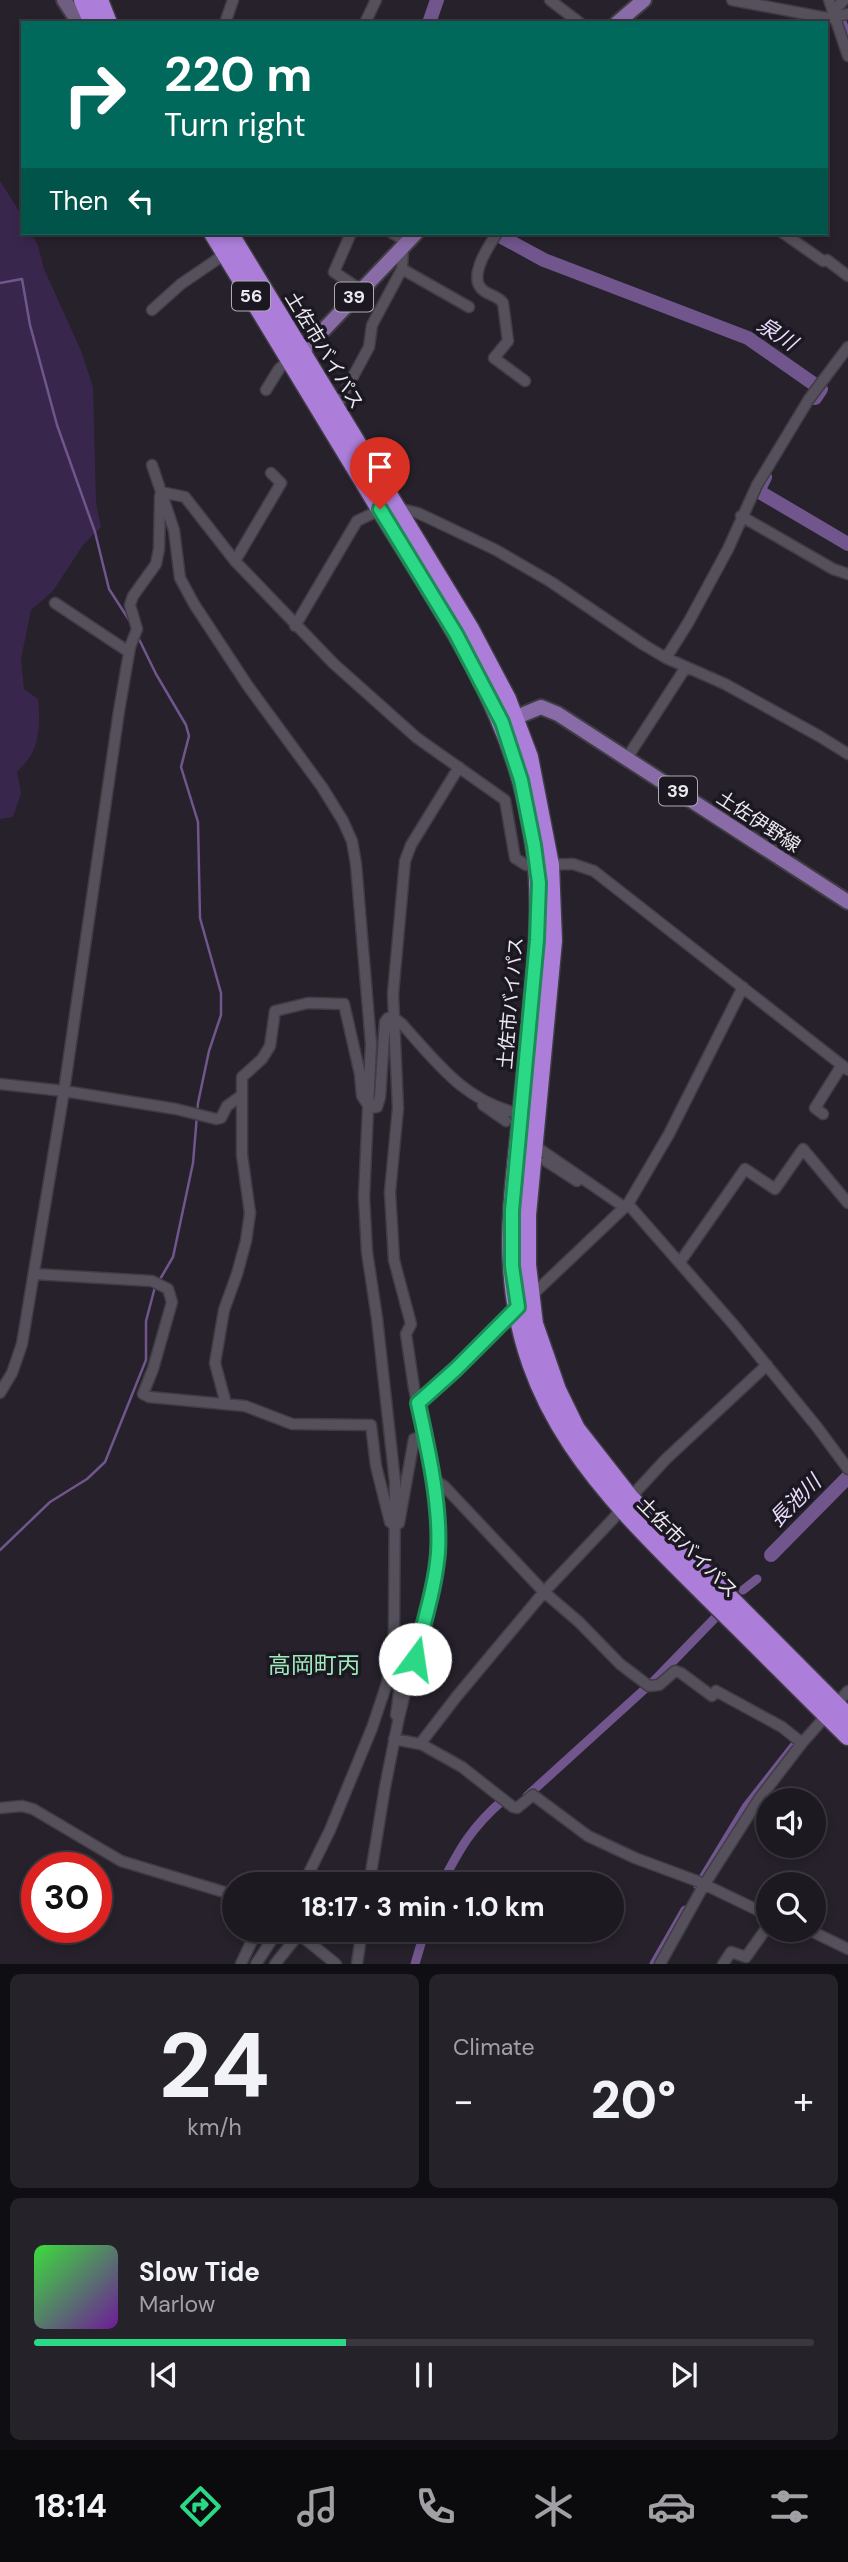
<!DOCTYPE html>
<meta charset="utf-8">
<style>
:root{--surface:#1c1920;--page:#252229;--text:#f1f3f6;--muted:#a0a0a5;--line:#3a383e;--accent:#2ad885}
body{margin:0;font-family:"DM Sans","Noto Sans JP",sans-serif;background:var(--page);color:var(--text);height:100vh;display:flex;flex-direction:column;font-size:26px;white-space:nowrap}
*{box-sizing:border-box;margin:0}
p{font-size:23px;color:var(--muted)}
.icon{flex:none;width:38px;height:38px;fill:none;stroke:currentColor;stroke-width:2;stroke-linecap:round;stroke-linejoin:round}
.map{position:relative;height:1964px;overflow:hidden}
.details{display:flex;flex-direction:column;gap:10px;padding:10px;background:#0f0e12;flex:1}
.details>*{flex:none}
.guide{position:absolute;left:21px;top:21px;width:807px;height:214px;border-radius:0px;box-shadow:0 4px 10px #0003,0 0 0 2px var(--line);background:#00695c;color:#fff;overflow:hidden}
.controls{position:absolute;left:756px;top:1788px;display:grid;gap:14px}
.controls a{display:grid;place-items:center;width:70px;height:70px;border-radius:50%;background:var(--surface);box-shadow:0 4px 10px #0003,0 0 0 2px var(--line);font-size:35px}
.speed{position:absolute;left:21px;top:1852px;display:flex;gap:14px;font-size:35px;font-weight:700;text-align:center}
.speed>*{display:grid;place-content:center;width:91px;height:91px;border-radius:50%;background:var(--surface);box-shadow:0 4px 10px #0003,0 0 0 2px var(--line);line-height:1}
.speed .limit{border:10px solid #d22;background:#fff;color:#111}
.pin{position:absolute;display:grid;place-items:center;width:60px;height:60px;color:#fff;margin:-72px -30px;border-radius:50% 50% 50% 0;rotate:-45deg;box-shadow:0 0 7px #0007}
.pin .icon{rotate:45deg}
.me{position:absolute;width:77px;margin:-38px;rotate:14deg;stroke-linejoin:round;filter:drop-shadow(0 0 5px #0008)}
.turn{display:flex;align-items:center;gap:24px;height:147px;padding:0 28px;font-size:32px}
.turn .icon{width:91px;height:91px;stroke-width:2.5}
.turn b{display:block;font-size:49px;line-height:60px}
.then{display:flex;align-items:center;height:66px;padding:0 28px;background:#0003;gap:14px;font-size:26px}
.big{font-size:52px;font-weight:800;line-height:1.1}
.details .card{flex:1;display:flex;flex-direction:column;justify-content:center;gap:10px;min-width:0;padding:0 24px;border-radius:10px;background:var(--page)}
.details .dial{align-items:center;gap:0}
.dial b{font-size:91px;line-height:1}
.song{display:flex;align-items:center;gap:21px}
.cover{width:84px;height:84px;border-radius:10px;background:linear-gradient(135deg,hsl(120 70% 55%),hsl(280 70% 35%))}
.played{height:7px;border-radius:4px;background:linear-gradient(90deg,var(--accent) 40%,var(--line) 40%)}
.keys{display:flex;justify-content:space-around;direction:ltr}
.heat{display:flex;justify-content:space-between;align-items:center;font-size:38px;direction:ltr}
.details .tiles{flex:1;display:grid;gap:10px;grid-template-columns:1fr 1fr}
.card:last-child{grid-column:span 2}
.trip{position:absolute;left:222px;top:1872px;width:402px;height:70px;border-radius:35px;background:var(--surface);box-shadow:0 4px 10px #0003,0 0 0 2px var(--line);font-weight:800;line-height:70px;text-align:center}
.tabs{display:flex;height:112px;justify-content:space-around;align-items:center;background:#0b0a0d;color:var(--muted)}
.tabs .icon{width:49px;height:49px}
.tabs .selected{color:var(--accent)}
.tabs b{font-size:32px;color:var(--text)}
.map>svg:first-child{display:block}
.green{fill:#39264d}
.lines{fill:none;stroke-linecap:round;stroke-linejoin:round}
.stream{stroke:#70568c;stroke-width:2.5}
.canal{stroke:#70568c;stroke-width:9}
.river{stroke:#70568c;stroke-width:14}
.street-casing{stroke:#3f3c43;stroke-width:13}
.secondary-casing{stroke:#3f3c43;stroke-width:18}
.primary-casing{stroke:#3f3c43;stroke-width:18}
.highway-casing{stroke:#3f3c43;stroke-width:21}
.street{stroke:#55505b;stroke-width:10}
.secondary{stroke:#6f5e81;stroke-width:14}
.primary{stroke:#896ca7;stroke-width:14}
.highway{stroke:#ac7eda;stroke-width:18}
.route-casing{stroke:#1b8c56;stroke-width:18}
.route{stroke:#2ad885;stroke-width:12}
.labels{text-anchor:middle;stroke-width:7;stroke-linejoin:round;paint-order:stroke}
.shield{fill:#1c1821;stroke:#adaab1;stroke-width:2}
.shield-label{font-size:18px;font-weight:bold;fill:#ebe8ef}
.street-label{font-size:19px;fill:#ebe8ef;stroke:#1c1821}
.water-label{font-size:21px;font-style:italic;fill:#ebdcfd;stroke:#1c1821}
.quarter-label{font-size:23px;fill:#9feabb;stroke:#1c1821}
</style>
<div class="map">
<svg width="848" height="1964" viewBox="0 0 848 1964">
<rect width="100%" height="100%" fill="#26212b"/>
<path class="green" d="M 0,181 L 23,217 L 23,233 L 31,233 L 38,246 L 44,269 L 82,353 L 93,387 L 96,503 L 101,527 L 83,545 L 53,591 L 31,610 L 21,659 L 24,689 L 38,699 C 40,716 40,740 31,755 C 28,761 21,767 17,772 L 21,793 L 13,817 L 0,819 Z"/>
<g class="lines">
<path class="stream" d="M 0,283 L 22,279 L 30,325 L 57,425 L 95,532 L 109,589 L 131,623
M 137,635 L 156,674 L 186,725 L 189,736 L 181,767 L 198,822 L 200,918 L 221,993 L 221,1015 L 209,1051 L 198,1103 L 193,1163 L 173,1257 L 159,1281
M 0,1550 L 50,1502 L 87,1479 L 105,1462 L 146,1360 L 146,1321 L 155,1287"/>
<path class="canal" d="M 835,0 L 848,39
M 743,1590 L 757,1579
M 650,1685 L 714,1619
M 527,1796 L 647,1687
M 441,1885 C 460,1848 471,1828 503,1800
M 698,1886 L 746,1807 L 797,1742
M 415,1964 L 425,1930
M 654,1964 L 685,1910"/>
<path class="river" d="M 429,23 L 437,0
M 500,236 L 544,260 L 748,338 L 821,389 L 815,398
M 765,477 L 758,491 L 848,544
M 771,1555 L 848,1477"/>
<g class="street-casing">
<path id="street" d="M 550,0 L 580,23
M 732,0 L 827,18 L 848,14
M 829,0 L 848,56
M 833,11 L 844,0
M 225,23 L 233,0
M 365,23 L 376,0
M 351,233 L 334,272 L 361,290
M 392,233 L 407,242
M 497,233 C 489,246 466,278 484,291 C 491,296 498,296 503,303 L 508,341 L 494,358 L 525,381
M 783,233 L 823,261 L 827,260 L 848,276
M 402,269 L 469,307
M 152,310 L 181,284 L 225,254
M 266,390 L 279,369 L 290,359
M 336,408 L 369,347 L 372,325 L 402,269 L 403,246
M 152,465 L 174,530 L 180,578 L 194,604 L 248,686 L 322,787 L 343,821 L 352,841 L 356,864 L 371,1044 L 364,1197 L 367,1252 L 377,1318 L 395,1482 L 394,1631 L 387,1683 L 372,1728 L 330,1830 L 303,1885
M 161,492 L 185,497 L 235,561 L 333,663 L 417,738 L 505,800 L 515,858 L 526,865 L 573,864 L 594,871 L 848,1070
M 397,508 L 418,513 L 496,550 L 551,582 L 644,645 L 666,658 L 725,684 L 819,736 L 848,754
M 741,516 L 833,569 L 848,574
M 235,561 L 281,483 L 271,473
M 55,603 L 129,652
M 295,626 L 357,521 L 382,509
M 666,658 L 688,623 L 728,549 L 757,485 L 809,399 L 848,347
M 627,758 L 686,667
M 0,1084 L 64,1091 L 176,1109 L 216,1119 L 221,1118 L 227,1106 L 242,1095
M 483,1105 L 506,1121
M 823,1114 L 815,1108 L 842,1065
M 532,1148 L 541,1150 L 624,1207
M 546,1161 L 577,1181
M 628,1204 L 733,1324 L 817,1427 L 848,1469
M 680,1262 L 745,1169 L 775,1189 L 803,1149 L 848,1203
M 34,1274 L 152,1281 L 168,1289 L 172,1302 L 153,1369 L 143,1394 L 149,1397 L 245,1406 L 292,1424 L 371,1425 L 376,1466 L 390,1522 L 395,1526 L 399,1523 L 414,1439 L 425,1437
M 530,1297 L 628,1204 L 669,1134 L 743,987
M 0,1393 L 12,1373 L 22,1344 L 64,1091 L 119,711 L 130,647 L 137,629 L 130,605 L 133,596 L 156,564 L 159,549 L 160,496
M 418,1403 L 456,1369 L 518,1307
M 226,1404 L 215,1363 L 224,1310 L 237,1274 L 246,1241 L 250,1213 L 242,1155 L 242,1077 L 262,1059 L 270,1046 L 275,1011 L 308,1003 L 344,1004 L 360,1074 L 362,1096 L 370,1108 L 377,1107 L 380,1097 L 385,1022 L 388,1018 L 393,1017 L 402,1024 C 438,1064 465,1102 521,1114
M 433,1479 L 444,1486 L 544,1592 L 579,1622 L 620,1664 L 649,1686 L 659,1685 L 675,1671 L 681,1673 L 712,1696 L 716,1691 L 782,1727 L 802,1743
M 399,1717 L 436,1569 L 438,1550 L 433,1479 L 414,1388 L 406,1334 L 411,1324 L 394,1260 L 390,1192 L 398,1108 L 393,994 L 405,861 L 411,845 L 459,767
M 394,1739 L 420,1744 L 457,1696 L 544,1592 L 613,1519 L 630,1498 L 666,1459 L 767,1365
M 421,1744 L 462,1767 L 513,1807 L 517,1808 L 533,1795 L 588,1836 L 635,1858 L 697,1881 L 768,1915
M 0,1808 L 22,1806 L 33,1809 L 121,1861 L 234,1895
M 369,1885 L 385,1787 L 399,1717 L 396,1715 C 399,1697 403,1673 392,1657
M 809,1930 L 848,1949
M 241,1964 L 257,1930
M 256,1964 L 278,1930
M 275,1964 L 299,1934 L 336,1964
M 357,1964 L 362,1930
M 660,1964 L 704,1885 L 759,1799 L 802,1743 L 848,1691
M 723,1964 L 731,1952 L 746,1957 L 768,1926"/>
</g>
<g class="secondary-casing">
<path id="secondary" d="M 64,0 L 79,23"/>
</g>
<g class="primary-casing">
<path id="primary" d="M 617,23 L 644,0
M 294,356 L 312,342 L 416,233
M 507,721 L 541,707 L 558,714 L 848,902"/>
</g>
<g class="highway-casing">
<path id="highway" d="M 83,0 L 93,23
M 99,0 L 108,23
M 213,233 C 269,326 325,419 382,512 C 437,602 500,692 525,795 C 531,823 537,852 538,880 C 542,960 528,1041 521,1120 C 516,1168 509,1218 512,1266 C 521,1416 608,1497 708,1597 C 755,1643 801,1690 848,1736
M 229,233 L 470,629 L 507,699 L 529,757 L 550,865 L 553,941 L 527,1215 L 527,1265 L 534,1324 L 557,1390 L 576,1429 L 630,1498 L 848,1717"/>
</g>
<use href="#street" class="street"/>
<use href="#secondary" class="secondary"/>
<use href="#primary" class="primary"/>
<use href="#highway" class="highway"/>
</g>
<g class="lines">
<g class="route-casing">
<path id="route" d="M 380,509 L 456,634 L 502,722 L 521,780 L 534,845 L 539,883 L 537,940 L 512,1211 L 512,1266 L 518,1307 L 456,1369 L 418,1403 C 428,1449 441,1505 438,1553 C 435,1589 423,1624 415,1659"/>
</g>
<use href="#route" class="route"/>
</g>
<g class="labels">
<g class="shield">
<rect x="232" y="281.5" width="38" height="29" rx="5"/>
<rect x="335" y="282.5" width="38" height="29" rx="5"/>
<rect x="659" y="776.5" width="38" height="29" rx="5"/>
</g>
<g class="shield-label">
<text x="251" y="302">56</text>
<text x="354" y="303">39</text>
<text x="678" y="797">39</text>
</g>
<g class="street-label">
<text transform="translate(325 350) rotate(59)" y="7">土佐市バイパス</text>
<text transform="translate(759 821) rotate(33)" y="7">土佐伊野線</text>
<text transform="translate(510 1003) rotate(-85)" y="7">土佐市バイパス</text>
<text transform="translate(688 1547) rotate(45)" y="7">土佐市バイパス</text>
</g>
<g class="water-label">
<text transform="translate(777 334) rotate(33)" y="7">泉川</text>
<text transform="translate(795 1501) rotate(-45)" y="7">長池川</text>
</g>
<g class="quarter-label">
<text x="314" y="1673">高岡町丙</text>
</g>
</g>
</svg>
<div class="controls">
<a><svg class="icon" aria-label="sound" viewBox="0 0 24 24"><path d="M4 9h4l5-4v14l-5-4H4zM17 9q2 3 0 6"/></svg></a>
<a><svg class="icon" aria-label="search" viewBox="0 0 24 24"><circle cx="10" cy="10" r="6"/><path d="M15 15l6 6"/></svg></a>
</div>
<div class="speed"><div class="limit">30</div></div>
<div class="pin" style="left:380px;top:509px;background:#d93025"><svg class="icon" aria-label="arrive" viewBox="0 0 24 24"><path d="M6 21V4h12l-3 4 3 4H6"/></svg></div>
<svg class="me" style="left:415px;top:1659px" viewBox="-20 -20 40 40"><circle r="19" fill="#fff"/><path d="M0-13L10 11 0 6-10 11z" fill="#2ad885"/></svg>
<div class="trip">18:17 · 3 min · 1.0 km</div>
<div class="guide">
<div class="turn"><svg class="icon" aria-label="right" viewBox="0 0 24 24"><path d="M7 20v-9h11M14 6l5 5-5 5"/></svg><div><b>220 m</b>Turn right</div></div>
<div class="then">Then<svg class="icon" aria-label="left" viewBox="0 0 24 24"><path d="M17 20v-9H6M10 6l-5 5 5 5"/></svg></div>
</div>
</div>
<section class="details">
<div class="tiles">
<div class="card dial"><b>24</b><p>km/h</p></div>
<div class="card"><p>Climate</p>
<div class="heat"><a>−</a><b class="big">20°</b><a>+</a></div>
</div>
<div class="card">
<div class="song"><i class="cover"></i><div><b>Slow Tide</b><p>Marlow</p></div></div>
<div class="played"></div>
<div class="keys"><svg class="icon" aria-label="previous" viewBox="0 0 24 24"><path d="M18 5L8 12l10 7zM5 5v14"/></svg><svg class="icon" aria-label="pause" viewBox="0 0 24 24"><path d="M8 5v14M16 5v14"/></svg><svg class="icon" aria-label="next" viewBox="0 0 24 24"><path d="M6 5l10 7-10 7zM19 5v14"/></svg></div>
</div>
</div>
</section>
<nav class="tabs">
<b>18:14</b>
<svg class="icon selected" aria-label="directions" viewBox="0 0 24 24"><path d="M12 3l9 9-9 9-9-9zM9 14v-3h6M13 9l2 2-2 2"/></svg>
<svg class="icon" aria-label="music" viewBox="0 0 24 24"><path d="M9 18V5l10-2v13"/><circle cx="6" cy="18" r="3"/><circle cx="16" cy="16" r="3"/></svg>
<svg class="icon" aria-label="phone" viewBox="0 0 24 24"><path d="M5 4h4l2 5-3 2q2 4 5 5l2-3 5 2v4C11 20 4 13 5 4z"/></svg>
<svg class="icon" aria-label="climate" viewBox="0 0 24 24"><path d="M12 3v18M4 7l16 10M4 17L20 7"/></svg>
<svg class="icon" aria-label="car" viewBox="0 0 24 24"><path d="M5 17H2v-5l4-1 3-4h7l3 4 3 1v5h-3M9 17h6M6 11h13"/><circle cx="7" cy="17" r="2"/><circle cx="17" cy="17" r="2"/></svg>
<svg class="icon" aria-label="filters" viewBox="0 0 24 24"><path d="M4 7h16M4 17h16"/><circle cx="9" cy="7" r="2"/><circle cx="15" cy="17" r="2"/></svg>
</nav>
